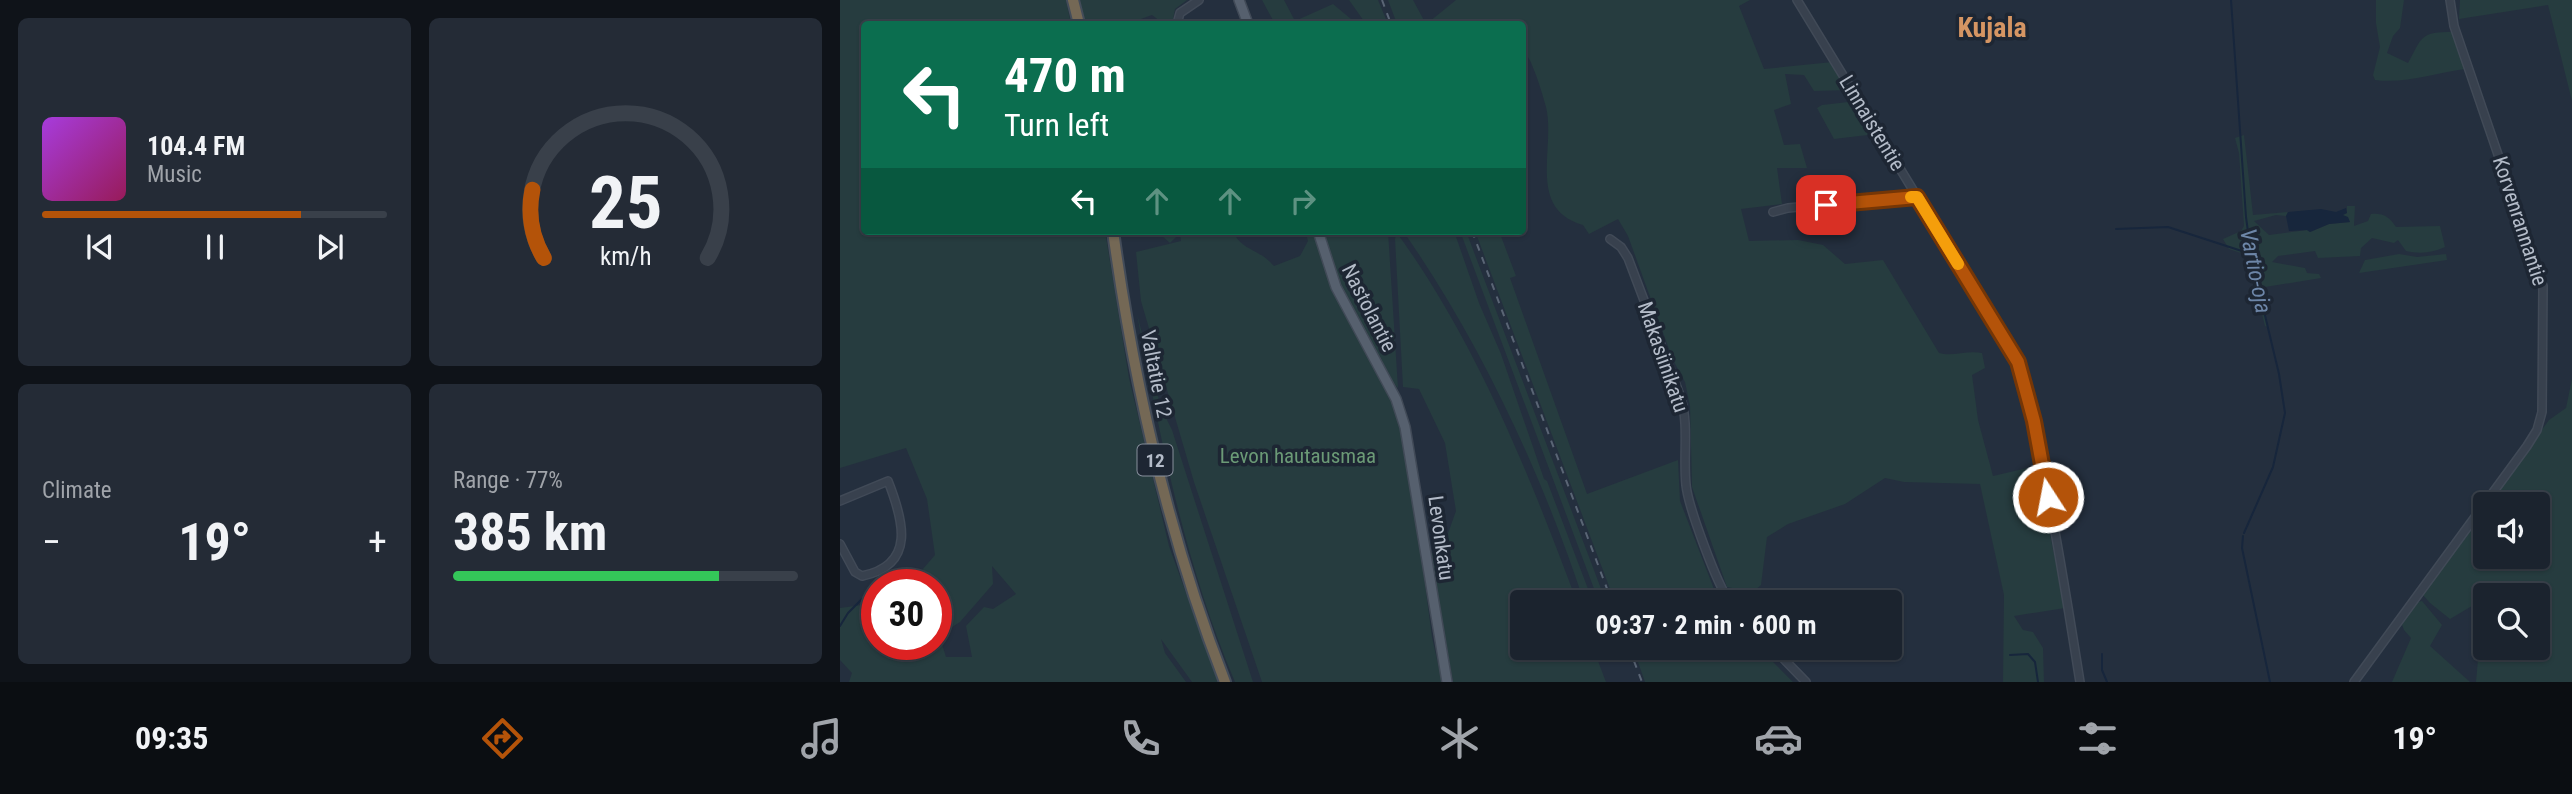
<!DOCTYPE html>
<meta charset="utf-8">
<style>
:root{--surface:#1b232e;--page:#242b36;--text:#f1f3f6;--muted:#a0a4aa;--line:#39404a;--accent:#b45309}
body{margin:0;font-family:"Roboto Condensed",sans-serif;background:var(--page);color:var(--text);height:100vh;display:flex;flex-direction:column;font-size:26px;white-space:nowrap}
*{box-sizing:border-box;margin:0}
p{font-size:23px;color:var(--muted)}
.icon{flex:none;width:38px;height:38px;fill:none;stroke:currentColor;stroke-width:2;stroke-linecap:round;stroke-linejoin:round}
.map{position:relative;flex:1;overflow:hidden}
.sheet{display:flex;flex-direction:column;gap:18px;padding:18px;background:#0f1319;width:840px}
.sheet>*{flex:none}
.top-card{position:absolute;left:21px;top:21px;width:665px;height:214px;border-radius:7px;box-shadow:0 2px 5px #0004,0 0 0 2px var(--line);background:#0b6e4f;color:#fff;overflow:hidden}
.buttons{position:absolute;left:1633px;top:492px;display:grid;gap:14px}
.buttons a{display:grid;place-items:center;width:77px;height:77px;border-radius:7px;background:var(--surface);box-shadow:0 2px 5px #0004,0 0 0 2px var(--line);font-size:35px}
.speed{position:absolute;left:21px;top:569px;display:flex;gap:14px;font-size:35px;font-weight:700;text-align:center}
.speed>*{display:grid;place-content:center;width:91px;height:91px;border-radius:50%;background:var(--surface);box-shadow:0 2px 5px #0004,0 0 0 2px var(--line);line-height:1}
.speed .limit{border:10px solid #d22;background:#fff;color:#111}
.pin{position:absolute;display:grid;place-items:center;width:60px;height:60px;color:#fff;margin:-30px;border-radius:14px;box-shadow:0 4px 10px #0006}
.me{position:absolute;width:77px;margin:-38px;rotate:349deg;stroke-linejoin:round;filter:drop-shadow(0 0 5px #0008)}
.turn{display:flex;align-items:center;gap:24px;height:147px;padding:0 28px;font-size:32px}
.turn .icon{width:91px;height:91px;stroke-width:2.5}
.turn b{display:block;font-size:49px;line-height:60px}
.lanes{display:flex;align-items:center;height:66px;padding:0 28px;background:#0003;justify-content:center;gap:35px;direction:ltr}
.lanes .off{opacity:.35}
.big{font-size:52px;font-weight:700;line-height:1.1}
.sheet .card{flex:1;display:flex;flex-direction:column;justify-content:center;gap:10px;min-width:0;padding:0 24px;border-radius:10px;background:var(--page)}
.sheet .dial{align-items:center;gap:0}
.dial svg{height:182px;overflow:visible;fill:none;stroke:var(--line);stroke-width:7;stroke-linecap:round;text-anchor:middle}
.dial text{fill:var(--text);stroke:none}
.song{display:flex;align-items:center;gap:21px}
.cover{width:84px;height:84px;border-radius:10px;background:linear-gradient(135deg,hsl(280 70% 55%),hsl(330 70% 35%))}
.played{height:7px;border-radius:4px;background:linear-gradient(90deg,var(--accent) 75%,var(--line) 75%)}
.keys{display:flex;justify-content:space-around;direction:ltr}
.heat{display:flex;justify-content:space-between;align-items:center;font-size:38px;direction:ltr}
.charge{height:10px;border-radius:5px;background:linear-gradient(90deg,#34c759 77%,var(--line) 0)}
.sheet .tiles{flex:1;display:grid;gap:18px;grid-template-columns:repeat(2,1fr)}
.trip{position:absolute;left:670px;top:590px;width:392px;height:70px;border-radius:7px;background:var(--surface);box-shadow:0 2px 5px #0004,0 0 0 2px var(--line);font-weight:700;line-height:70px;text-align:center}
.tab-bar{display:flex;height:112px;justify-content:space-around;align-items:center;background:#0b0e12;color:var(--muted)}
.tab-bar .icon{width:49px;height:49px}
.tab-bar .on{color:var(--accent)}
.tab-bar b{font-size:32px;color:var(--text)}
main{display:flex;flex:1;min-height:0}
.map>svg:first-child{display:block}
.green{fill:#263c3f;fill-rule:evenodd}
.water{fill:#17263c}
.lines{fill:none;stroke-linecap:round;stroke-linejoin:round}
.stream{stroke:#17263c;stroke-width:2}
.minor-casing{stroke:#414a57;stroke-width:10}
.major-casing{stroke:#414a57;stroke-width:12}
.highway-casing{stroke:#434c59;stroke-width:14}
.minor{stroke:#38414e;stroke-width:7}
.major{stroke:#56606e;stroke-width:9}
.highway{stroke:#746855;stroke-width:10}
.rail{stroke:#5a6575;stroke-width:2;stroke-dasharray:7 7;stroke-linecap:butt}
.route-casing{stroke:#753606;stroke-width:18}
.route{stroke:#b45309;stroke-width:12}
.slow{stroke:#f59e0b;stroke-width:12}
.labels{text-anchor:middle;stroke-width:7;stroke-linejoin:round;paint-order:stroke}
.shield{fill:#1d2633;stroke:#878f9c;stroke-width:2}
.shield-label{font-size:19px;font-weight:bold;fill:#b4bcc9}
.street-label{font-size:21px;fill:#b4bcc9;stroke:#1d2633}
.park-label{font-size:21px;fill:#6b9a76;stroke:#1d2633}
.water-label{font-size:23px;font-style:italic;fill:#6d86a8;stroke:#1d2633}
.district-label{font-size:28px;font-weight:bold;fill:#d59563;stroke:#1d2633}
</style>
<main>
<section class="sheet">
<div class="tiles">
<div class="card">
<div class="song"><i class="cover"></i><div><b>104.4 FM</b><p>Music</p></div></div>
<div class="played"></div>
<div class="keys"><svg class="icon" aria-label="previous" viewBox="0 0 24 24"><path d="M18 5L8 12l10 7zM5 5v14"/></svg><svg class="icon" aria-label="pause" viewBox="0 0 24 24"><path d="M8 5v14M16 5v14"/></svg><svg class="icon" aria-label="next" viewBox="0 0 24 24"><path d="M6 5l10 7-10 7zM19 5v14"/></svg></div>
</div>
<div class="card dial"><svg viewBox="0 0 100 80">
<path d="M14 69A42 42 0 1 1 86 69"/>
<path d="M14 69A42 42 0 0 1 9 39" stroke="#b45309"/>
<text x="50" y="56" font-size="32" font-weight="700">25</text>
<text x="50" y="72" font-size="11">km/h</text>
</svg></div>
<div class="card"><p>Climate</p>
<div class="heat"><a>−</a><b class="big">19°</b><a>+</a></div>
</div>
<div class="card"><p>Range · 77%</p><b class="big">385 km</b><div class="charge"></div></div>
</div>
</section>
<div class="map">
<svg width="1732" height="682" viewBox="0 0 1732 682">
<rect width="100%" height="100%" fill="#242f3e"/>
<path class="green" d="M 0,0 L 226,0 L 231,24 L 24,24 L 24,231 L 265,231 L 289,378 L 329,546 L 378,682 L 352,682 L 321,639 L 325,653 L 346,682 L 9,682 L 12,673 L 0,660 L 0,608 L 37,603 L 37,644 L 96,644 L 96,584 L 70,584 L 95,555 L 87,499 L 66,448 L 0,468 ZM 152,566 L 176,594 L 153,609 L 144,607 L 126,626 L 132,657 L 106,657 L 99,635 L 120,622 L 153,584 Z
M 240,0 L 347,0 L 335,9 L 332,24 L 324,24 L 312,15 L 287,24 L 245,24 Z
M 422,0 L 444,0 L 455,21 L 493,4 L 517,24 L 435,24 Z
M 509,0 L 538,0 L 548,24 L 526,24 Z
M 548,0 L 573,0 L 586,24 L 557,24 Z
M 616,0 L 910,0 L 899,6 L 924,69 L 993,62 L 1009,90 L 974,91 L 964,75 L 945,74 L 951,104 L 934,110 L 944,145 L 960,144 L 967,168 L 937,168 L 942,204 L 901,209 L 909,241 L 958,240 L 983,245 L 1005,264 L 1043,260 L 1099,353 C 1113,357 1126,350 1142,353 L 1145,368 L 1132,375 L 1138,420 L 1153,476 L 1196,466 L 1225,608 L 1174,616 L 1183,630 L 1193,632 L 1203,648 L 1204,682 L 1163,682 L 1164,595 L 1140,484 L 1064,482 L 1045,478 L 1005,504 L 948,524 L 927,537 L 921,585 L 913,592 L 887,587 L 852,487 L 850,406 L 845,382 L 833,360 L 788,236 L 778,219 L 749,234 L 743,225 C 686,209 716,147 706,107 C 702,93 698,79 692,65 C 690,59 684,53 683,46 C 681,40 683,31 682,24 L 612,24 L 606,21 L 603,24 L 591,24 L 589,22 Z
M 1536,0 L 1564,0 L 1560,28 L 1553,36 L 1547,53 L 1568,63 C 1583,36 1580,32 1613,32 L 1625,69 C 1595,73 1565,84 1535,80 L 1533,75 L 1540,47 L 1536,23 Z
M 1620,0 L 1732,0 L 1732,101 L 1708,5 L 1619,19 Z
M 1017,101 L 1036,134 L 994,139 L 977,108 L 982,105 Z
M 1404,135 L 1413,215 L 1448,212 L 1446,216 L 1436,215 L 1414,221 L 1429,235 L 1467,230 L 1470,232 L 1489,224 L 1510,222 L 1502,215 L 1507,213 L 1507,206 L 1515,206 L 1514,226 L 1528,221 L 1531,214 C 1544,213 1549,217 1556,227 L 1600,226 L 1605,247 C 1592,253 1580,254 1566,251 L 1558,240 L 1554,243 L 1532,238 L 1521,248 L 1520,256 L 1478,258 L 1475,251 L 1438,256 L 1432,262 L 1465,268 L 1467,273 L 1479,274 L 1481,278 L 1425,287 L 1421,294 L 1428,327 L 1425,326 L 1407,255 L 1389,249 L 1383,239 L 1401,231 L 1404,226 L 1399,153 L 1395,138 Z
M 324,231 L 392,231 C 405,253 417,247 434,266 L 460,256 L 468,241 L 465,231 L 474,231 L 482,262 L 493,288 L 552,400 L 561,426 L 571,477 L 592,637 L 602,682 L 422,682 L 354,482 L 301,301 L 296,252 L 341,241 L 340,233 L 330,243 L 321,235 Z
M 481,231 L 548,231 L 558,388 L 547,376 L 499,286 Z
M 563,231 L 614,231 L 639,303 L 661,354 L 704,479 L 707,481 L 753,602 L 744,602 C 702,474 640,341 563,231 Z
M 620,231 L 626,231 L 766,602 L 759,602 Z
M 635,231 L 659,231 L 676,276 L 670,278 L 747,494 L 838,460 L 840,501 L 879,602 L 775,602 Z
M 557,233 C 638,345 689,474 737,602 L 682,602 L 682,648 L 753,648 L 766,682 L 613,682 L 590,554 L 602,550 L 616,511 L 605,443 L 579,389 L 563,387 L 555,239 Z
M 1559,254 L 1577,257 L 1606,254 L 1607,260 L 1519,273 L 1525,260 Z
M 297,314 L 321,408 L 332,430 L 413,682 L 395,682 C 345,564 320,439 297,314 Z
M 1732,379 L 1732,682 L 1636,682 L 1638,659 L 1644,650 L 1648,656 L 1652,648 L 1698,648 L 1698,595 L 1666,595 L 1656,590 L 1649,590 L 1637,603 L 1610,619 L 1590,603 L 1583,595 L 1645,508 L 1645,556 L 1698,556 L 1698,504 L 1648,504 L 1709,420 L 1726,408 Z
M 1582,601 L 1602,625 L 1590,646 L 1630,682 L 1552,682 L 1571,638 L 1564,630 L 1561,622 L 1574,603 Z
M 793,648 L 919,648 L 953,682 L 805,682 Z"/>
<path class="water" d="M 1506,208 L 1507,213 L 1503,215 L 1508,217 L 1510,222 L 1489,224 L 1470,232 L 1467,230 L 1449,231 L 1446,216 L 1448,212 L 1481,209 L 1496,212 Z"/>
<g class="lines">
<path class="stream" d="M 1391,0 L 1406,217 L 1412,261 L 1439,374 L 1445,413 L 1433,467 L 1404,533
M 1276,229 L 1328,227 L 1411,254
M 1403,536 L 1402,548 L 1430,682
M 0,626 L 8,613 L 22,599
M 1262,654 L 1262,670 L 1267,682
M 1170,655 L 1188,654 L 1195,662 L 1198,682"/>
<g class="minor-casing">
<path id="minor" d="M 957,0 L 1178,362 C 1206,467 1223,575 1240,682
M 337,24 L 340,13 L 359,0
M 933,212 L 948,208 L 1077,196
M 770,239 L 781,247 L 788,258 L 841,398 C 849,426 843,456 846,485 C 848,506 877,585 890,602
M 0,501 L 48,481 C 63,519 77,565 22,576 L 15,572 L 0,544
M 933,648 L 966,682
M 1514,682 L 1687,446 L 1697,430 L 1702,412 L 1703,286 L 1614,26 L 1610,0"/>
</g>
<g class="major-casing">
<path id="major" d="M 399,0 L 408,24
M 478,231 L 496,287 L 556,399 L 565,427 L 607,682"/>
</g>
<g class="highway-casing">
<path id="highway" d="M 233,0 L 239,24
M 273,231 C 294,385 328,536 385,682"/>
</g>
<use href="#minor" class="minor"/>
<use href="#major" class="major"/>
<use href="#highway" class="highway"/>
<path class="rail" d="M 542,0 L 551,24
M 632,231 L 772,602
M 789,648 L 802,682"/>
</g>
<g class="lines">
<g class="route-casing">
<path id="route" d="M 986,205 L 1077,197 L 1178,362 L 1194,421 L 1208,497"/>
</g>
<use href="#route" class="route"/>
<path class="slow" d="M 1071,197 L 1077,197 L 1118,264"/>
</g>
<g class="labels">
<rect class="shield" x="297.5" y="444.5" width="35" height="31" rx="5"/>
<g class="shield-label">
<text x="315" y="467">12</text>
</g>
<g class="street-label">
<text transform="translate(1032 123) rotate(59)" y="7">Linnaistentie</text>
<text transform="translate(1680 221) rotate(72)" y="7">Korvenrannantie</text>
<text transform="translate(529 308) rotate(63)" y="7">Nastolantie</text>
<text transform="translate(823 357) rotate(71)" y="7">Makasiinikatu</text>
<text transform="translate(316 374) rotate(79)" y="7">Valtatie 12</text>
<text transform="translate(601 538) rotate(82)" y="7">Levonkatu</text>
</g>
<g class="park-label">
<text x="458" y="463">Levon hautausmaa</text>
</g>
<g class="water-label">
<text transform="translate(1416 271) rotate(79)" y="8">Vartio-oja</text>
</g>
<g class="district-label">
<text x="1152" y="37">Kujala</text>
</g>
</g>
</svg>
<div class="buttons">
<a><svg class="icon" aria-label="sound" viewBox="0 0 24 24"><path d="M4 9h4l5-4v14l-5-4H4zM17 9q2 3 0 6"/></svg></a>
<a><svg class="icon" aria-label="search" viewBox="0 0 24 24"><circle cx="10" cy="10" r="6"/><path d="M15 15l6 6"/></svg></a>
</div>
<div class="speed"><div class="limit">30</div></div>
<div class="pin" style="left:986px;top:205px;background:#d93025"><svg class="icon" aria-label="arrive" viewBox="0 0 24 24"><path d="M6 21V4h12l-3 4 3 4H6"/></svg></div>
<svg class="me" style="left:1208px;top:497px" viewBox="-20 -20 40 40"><circle r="17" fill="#b45309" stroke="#fff" stroke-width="3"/><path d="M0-11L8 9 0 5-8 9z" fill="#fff"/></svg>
<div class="trip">09:37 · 2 min · 600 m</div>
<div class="top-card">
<div class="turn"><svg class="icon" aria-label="left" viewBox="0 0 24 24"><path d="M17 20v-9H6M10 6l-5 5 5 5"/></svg><div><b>470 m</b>Turn left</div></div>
<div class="lanes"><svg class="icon" aria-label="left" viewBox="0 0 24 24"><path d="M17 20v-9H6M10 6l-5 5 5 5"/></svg><svg class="icon off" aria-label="ahead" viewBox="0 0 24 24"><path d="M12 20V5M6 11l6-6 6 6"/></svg><svg class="icon off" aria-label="ahead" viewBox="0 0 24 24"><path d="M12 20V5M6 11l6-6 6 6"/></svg><svg class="icon off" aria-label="right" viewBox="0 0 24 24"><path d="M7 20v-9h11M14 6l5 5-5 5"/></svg></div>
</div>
</div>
</main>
<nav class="tab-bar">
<b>09:35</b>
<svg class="icon on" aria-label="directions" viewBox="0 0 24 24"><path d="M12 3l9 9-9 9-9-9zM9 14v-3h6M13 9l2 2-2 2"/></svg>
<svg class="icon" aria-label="music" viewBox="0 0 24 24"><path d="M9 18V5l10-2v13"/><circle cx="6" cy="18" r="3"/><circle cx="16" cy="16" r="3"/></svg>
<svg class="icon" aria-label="phone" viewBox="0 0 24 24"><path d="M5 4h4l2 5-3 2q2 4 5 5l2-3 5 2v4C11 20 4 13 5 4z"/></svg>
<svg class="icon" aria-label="climate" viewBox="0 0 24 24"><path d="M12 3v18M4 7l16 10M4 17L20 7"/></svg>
<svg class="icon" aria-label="car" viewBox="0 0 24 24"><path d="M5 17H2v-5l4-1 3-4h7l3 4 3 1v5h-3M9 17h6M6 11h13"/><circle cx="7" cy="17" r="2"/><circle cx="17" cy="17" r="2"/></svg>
<svg class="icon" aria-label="filters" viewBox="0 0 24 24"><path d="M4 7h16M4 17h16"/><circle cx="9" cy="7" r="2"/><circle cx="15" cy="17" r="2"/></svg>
<b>19°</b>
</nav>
